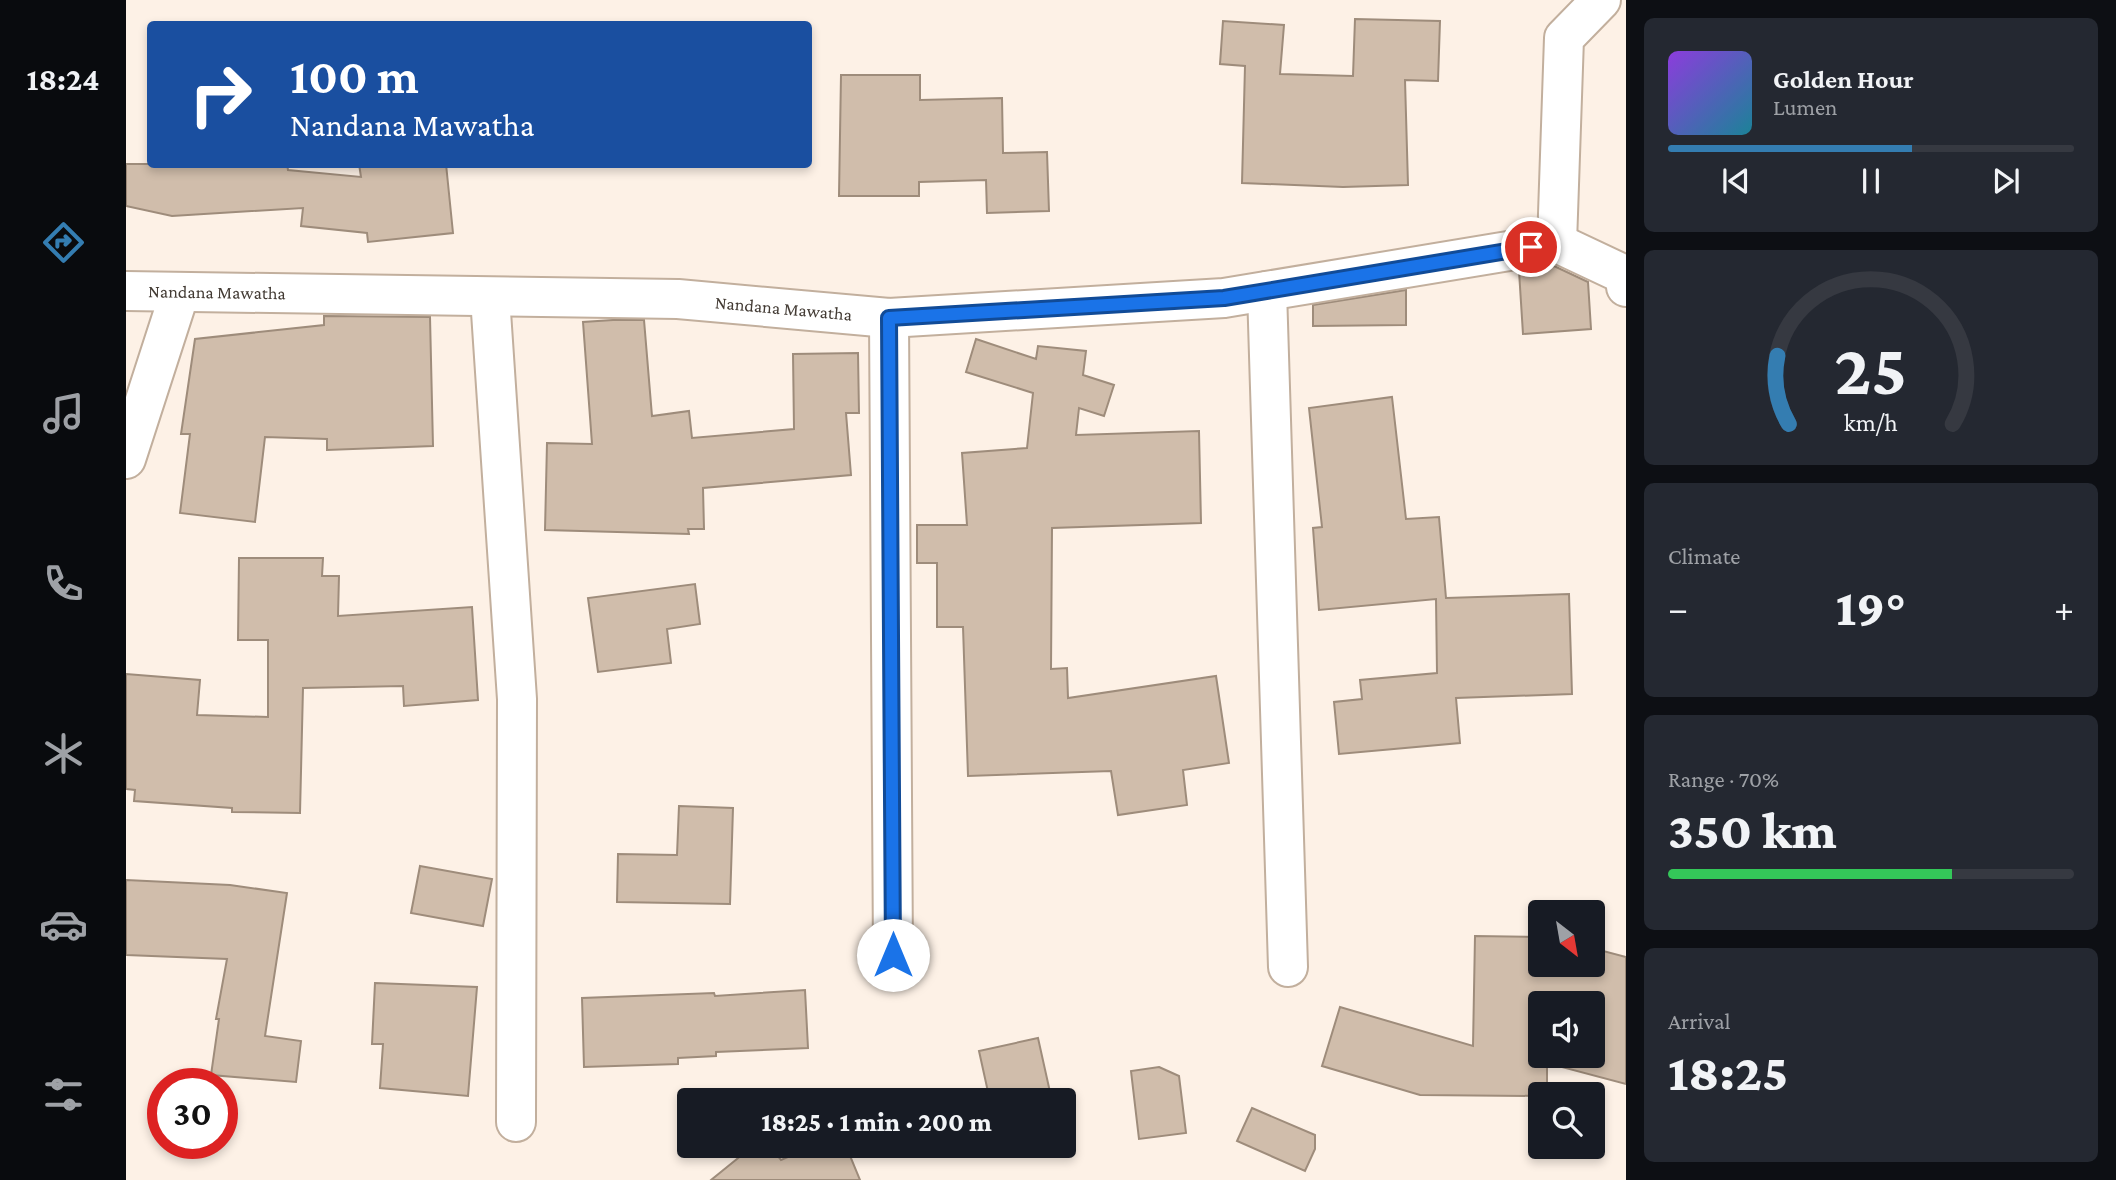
<!DOCTYPE html>
<meta charset="utf-8">
<style>
:root{--surface:#171b24;--page:#242831;--text:#f1f3f6;--muted:#9ea1a6;--line:#363941;--accent:#347db1}
body{margin:0;font-family:"Crimson Pro",serif;background:var(--page);color:var(--text);height:100vh;display:flex;flex-direction:column;font-size:26px;white-space:nowrap}
*{box-sizing:border-box;margin:0}
p{font-size:23px;color:var(--muted)}
.icon{flex:none;width:38px;height:38px;fill:none;stroke:currentColor;stroke-width:2;stroke-linecap:round;stroke-linejoin:round}
.map{position:relative;flex:1;overflow:hidden}
.drawer{display:flex;flex-direction:column;gap:18px;padding:18px;background:#0d0f14;width:490px}
.drawer>*{flex:none}
.hud{position:absolute;left:21px;top:21px;width:665px;height:147px;border-radius:7px;box-shadow:0 4px 10px #0003;background:#1a4fa0;color:#fff;overflow:hidden}
.needle{width:46px;rotate:149deg}
.controls{position:absolute;left:1402px;top:900px;display:grid;gap:14px}
.controls a{display:grid;place-items:center;width:77px;height:77px;border-radius:7px;background:var(--surface);box-shadow:0 4px 10px #0003;font-size:35px}
.speed{position:absolute;left:21px;top:1068px;display:flex;gap:14px;font-size:35px;font-weight:700;text-align:center}
.speed>*{display:grid;place-content:center;width:91px;height:91px;border-radius:50%;background:var(--surface);box-shadow:0 4px 10px #0003;line-height:1}
.speed .limit{border:10px solid #d22;background:#fff;color:#111}
.pin{position:absolute;display:grid;place-items:center;width:60px;height:60px;color:#fff;margin:-30px;border:4px solid #fff;border-radius:50%;box-shadow:0 2px 7px #0007}
.me{position:absolute;width:77px;margin:-38px;rotate:0deg;stroke-linejoin:round;filter:drop-shadow(0 0 5px #0008)}
.turn{display:flex;align-items:center;gap:24px;height:147px;padding:0 28px;font-size:32px}
.turn .icon{width:91px;height:91px;stroke-width:2.5}
.turn b{display:block;font-size:49px;line-height:60px}
.big{font-size:52px;font-weight:800;line-height:1.1}
.drawer .card{flex:1;display:flex;flex-direction:column;justify-content:center;gap:10px;min-width:0;padding:0 24px;border-radius:10px;background:var(--page)}
.drawer .dial{align-items:center;gap:0}
.dial svg{height:182px;overflow:visible;fill:none;stroke:var(--line);stroke-width:7;stroke-linecap:round;text-anchor:middle}
.dial text{fill:var(--text);stroke:none}
.song{display:flex;align-items:center;gap:21px}
.cover{width:84px;height:84px;border-radius:10px;background:linear-gradient(135deg,hsl(270 70% 55%),hsl(190 70% 35%))}
.played{height:7px;border-radius:4px;background:linear-gradient(90deg,var(--accent) 60%,var(--line) 60%)}
.keys{display:flex;justify-content:space-around;direction:ltr}
.heat{display:flex;justify-content:space-between;align-items:center;font-size:38px;direction:ltr}
.charge{height:10px;border-radius:5px;background:linear-gradient(90deg,#34c759 70%,var(--line) 0)}
.trip{position:absolute;left:551px;top:1088px;width:399px;height:70px;border-radius:7px;background:var(--surface);box-shadow:0 4px 10px #0003;font-weight:800;line-height:70px;text-align:center}
main{display:flex;flex:1;min-height:0}
.menu{display:flex;flex-direction:column;width:126px;justify-content:space-around;align-items:center;background:#090b0e;color:var(--muted)}
.menu .icon{width:49px;height:49px}
.menu .on{color:var(--accent)}
.menu b{font-size:32px;color:var(--text)}
.map>svg:first-child{display:block}
.building{fill:#d0bdab;stroke:#9e8c7b;stroke-width:2;fill-rule:evenodd}
.lines{fill:none;stroke-linecap:round;stroke-linejoin:round}
.street-casing{stroke:#c2af9d;stroke-width:42}
.street{stroke:#fff;stroke-width:38}
.route-casing{stroke:#114b97;stroke-width:18}
.route{stroke:#1a73e8;stroke-width:12}
.labels{text-anchor:middle;stroke-width:7;stroke-linejoin:round;paint-order:stroke}
.street-label{font-size:18px;fill:#423a33;stroke:#fff}
</style>
<main>
<nav class="menu">
<b>18:24</b>
<svg class="icon on" aria-label="directions" viewBox="0 0 24 24"><path d="M12 3l9 9-9 9-9-9zM9 14v-3h6M13 9l2 2-2 2"/></svg>
<svg class="icon" aria-label="music" viewBox="0 0 24 24"><path d="M9 18V5l10-2v13"/><circle cx="6" cy="18" r="3"/><circle cx="16" cy="16" r="3"/></svg>
<svg class="icon" aria-label="phone" viewBox="0 0 24 24"><path d="M5 4h4l2 5-3 2q2 4 5 5l2-3 5 2v4C11 20 4 13 5 4z"/></svg>
<svg class="icon" aria-label="climate" viewBox="0 0 24 24"><path d="M12 3v18M4 7l16 10M4 17L20 7"/></svg>
<svg class="icon" aria-label="car" viewBox="0 0 24 24"><path d="M5 17H2v-5l4-1 3-4h7l3 4 3 1v5h-3M9 17h6M6 11h13"/><circle cx="7" cy="17" r="2"/><circle cx="17" cy="17" r="2"/></svg>
<svg class="icon" aria-label="filters" viewBox="0 0 24 24"><path d="M4 7h16M4 17h16"/><circle cx="9" cy="7" r="2"/><circle cx="15" cy="17" r="2"/></svg>
</nav>
<div class="map">
<svg width="1500" height="1180" viewBox="0 0 1500 1180">
<rect width="100%" height="100%" fill="#fdf1e6"/>
<path class="building" d="M 1229,19 L 1314,21 L 1312,81 L 1279,80 L 1282,185 L 1217,187 L 1116,183 L 1119,66 L 1094,64 L 1097,21 L 1158,25 L 1154,74 L 1227,76 Z
M 715,75 L 794,75 L 794,100 L 876,98 L 877,153 L 921,152 L 923,211 L 861,213 L 860,180 L 793,182 L 793,196 L 713,196 Z
M 0,164 L 161,164 L 162,170 L 235,177 L 233,164 L 320,164 L 327,233 L 242,242 L 241,233 L 175,226 L 177,208 L 46,216 L 0,206 Z
M 1428,266 L 1462,282 L 1465,329 L 1397,334 L 1393,271 Z
M 1280,290 L 1280,325 L 1187,326 L 1187,305 Z
M 198,316 L 304,317 L 307,446 L 201,450 L 201,439 L 139,437 L 129,522 L 54,513 L 64,434 L 55,434 L 69,339 L 198,325 Z
M 487,320 L 518,320 L 526,416 L 563,411 L 566,438 L 668,429 L 667,354 L 732,353 L 733,413 L 720,413 L 725,475 L 577,488 L 578,529 L 562,529 L 563,534 L 419,530 L 421,443 L 466,444 L 457,322 Z
M 850,339 L 910,359 L 912,346 L 960,351 L 957,375 L 988,385 L 978,416 L 953,408 L 950,435 L 1073,431 L 1075,523 L 926,528 L 925,669 L 941,668 L 942,698 L 1090,676 L 1103,763 L 1057,770 L 1061,805 L 992,815 L 985,771 L 842,776 L 837,627 L 811,627 L 811,563 L 791,563 L 791,525 L 841,525 L 836,453 L 901,448 L 907,393 L 840,372 Z
M 1266,397 L 1280,519 L 1313,517 L 1320,598 L 1443,594 L 1446,694 L 1330,698 L 1334,743 L 1213,754 L 1208,702 L 1236,699 L 1234,680 L 1311,673 L 1310,599 L 1193,610 L 1187,528 L 1196,527 L 1183,408 Z
M 113,558 L 197,558 L 196,576 L 213,576 L 212,616 L 346,607 L 352,700 L 278,706 L 277,686 L 177,688 L 174,813 L 106,812 L 106,808 L 8,801 L 9,790 L 0,789 L 0,674 L 74,680 L 71,715 L 142,717 L 142,640 L 112,640 Z
M 569,584 L 574,624 L 541,629 L 545,663 L 472,672 L 462,598 Z
M 553,806 L 607,808 L 604,904 L 491,902 L 492,854 L 551,855 Z
M 294,866 L 366,879 L 357,926 L 285,913 Z
M 0,880 L 104,885 L 161,893 L 139,1036 L 175,1041 L 170,1082 L 85,1075 L 93,1019 L 90,1019 L 101,959 L 0,955 Z
M 1349,936 L 1414,937 L 1414,964 L 1466,964 L 1466,948 L 1500,957 L 1500,1084 L 1421,1063 L 1421,1094 L 1414,1094 L 1414,1096 L 1294,1095 L 1196,1066 L 1214,1007 L 1347,1046 ZM 1414,1003 L 1466,1003 L 1466,1055 L 1414,1055 Z
M 249,983 L 351,987 L 342,1096 L 254,1088 L 257,1044 L 246,1044 Z
M 679,990 L 682,1048 L 590,1052 L 590,1056 L 552,1058 L 552,1064 L 458,1067 L 456,998 L 588,993 L 589,996 Z
M 912,1038 L 926,1101 L 864,1101 L 853,1051 Z
M 1033,1067 L 1053,1076 L 1060,1133 L 1013,1139 L 1005,1071 Z
M 1126,1108 L 1189,1135 L 1189,1149 L 1179,1171 L 1111,1141 Z
M 627,1146 L 644,1146 L 655,1160 L 687,1146 L 720,1146 L 734,1180 L 585,1180 Z"/>
<g class="lines">
<g class="street-casing">
<g id="street">
<path d="M 1431,243 L 1438,38 L 1475,0"/>
<path id="s1" d="M 0,291 L 552,299 L 763,318 L 1098,298 L 1431,243 L 1499,275 L 1500,287"/>
<path d="M 1141,291 L 1162,967"/>
<path d="M 364,297 L 391,699 L 390,1122"/>
<path d="M 763,318 L 767,955"/>
<path d="M 0,459 L 54,292"/>
</g>
</g>
<use href="#street" class="street"/>
</g>
<g class="lines">
<g class="route-casing">
<path id="route" d="M 767,955 L 763,318 L 1098,298 L 1405,247"/>
</g>
<use href="#route" class="route"/>
</g>
<g class="labels">
<g class="street-label">
<text dy="6" stroke="none"><textPath href="#s1" startOffset="91">Nandana Mawatha</textPath></text>
<text dy="6" stroke="none"><textPath href="#s1" startOffset="658">Nandana Mawatha</textPath></text>
</g>
</g>
</svg>
<div class="controls">
<a><svg class="needle" viewBox="-14 -14 28 28"><path d="M0-13l5 13h-10z" fill="#e53935"/><path d="M0 13l5-13h-10z" fill="#9ea1a6"/></svg></a>
<a><svg class="icon" aria-label="sound" viewBox="0 0 24 24"><path d="M4 9h4l5-4v14l-5-4H4zM17 9q2 3 0 6"/></svg></a>
<a><svg class="icon" aria-label="search" viewBox="0 0 24 24"><circle cx="10" cy="10" r="6"/><path d="M15 15l6 6"/></svg></a>
</div>
<div class="speed"><div class="limit">30</div></div>
<div class="pin" style="left:1405px;top:247px;background:#d93025"><svg class="icon" aria-label="arrive" viewBox="0 0 24 24"><path d="M6 21V4h12l-3 4 3 4H6"/></svg></div>
<svg class="me" style="left:767px;top:955px" viewBox="-20 -20 40 40"><circle r="19" fill="#fff"/><path d="M0-13L10 11 0 6-10 11z" fill="#1a73e8"/></svg>
<div class="trip">18:25 · 1 min · 200 m</div>
<div class="hud">
<div class="turn"><svg class="icon" aria-label="right" viewBox="0 0 24 24"><path d="M7 20v-9h11M14 6l5 5-5 5"/></svg><div><b>100 m</b>Nandana Mawatha</div></div>
</div>
</div>
<section class="drawer">
<div class="card">
<div class="song"><i class="cover"></i><div><b>Golden Hour</b><p>Lumen</p></div></div>
<div class="played"></div>
<div class="keys"><svg class="icon" aria-label="previous" viewBox="0 0 24 24"><path d="M18 5L8 12l10 7zM5 5v14"/></svg><svg class="icon" aria-label="pause" viewBox="0 0 24 24"><path d="M8 5v14M16 5v14"/></svg><svg class="icon" aria-label="next" viewBox="0 0 24 24"><path d="M6 5l10 7-10 7zM19 5v14"/></svg></div>
</div>
<div class="card dial"><svg viewBox="0 0 100 80">
<path d="M14 69A42 42 0 1 1 86 69"/>
<path d="M14 69A42 42 0 0 1 9 39" stroke="#347db1"/>
<text x="50" y="56" font-size="32" font-weight="700">25</text>
<text x="50" y="72" font-size="11">km/h</text>
</svg></div>
<div class="card"><p>Climate</p>
<div class="heat"><a>−</a><b class="big">19°</b><a>+</a></div>
</div>
<div class="card"><p>Range · 70%</p><b class="big">350 km</b><div class="charge"></div></div>
<div class="card"><p>Arrival</p><b class="big">18:25</b></div>
</section>
</main>
